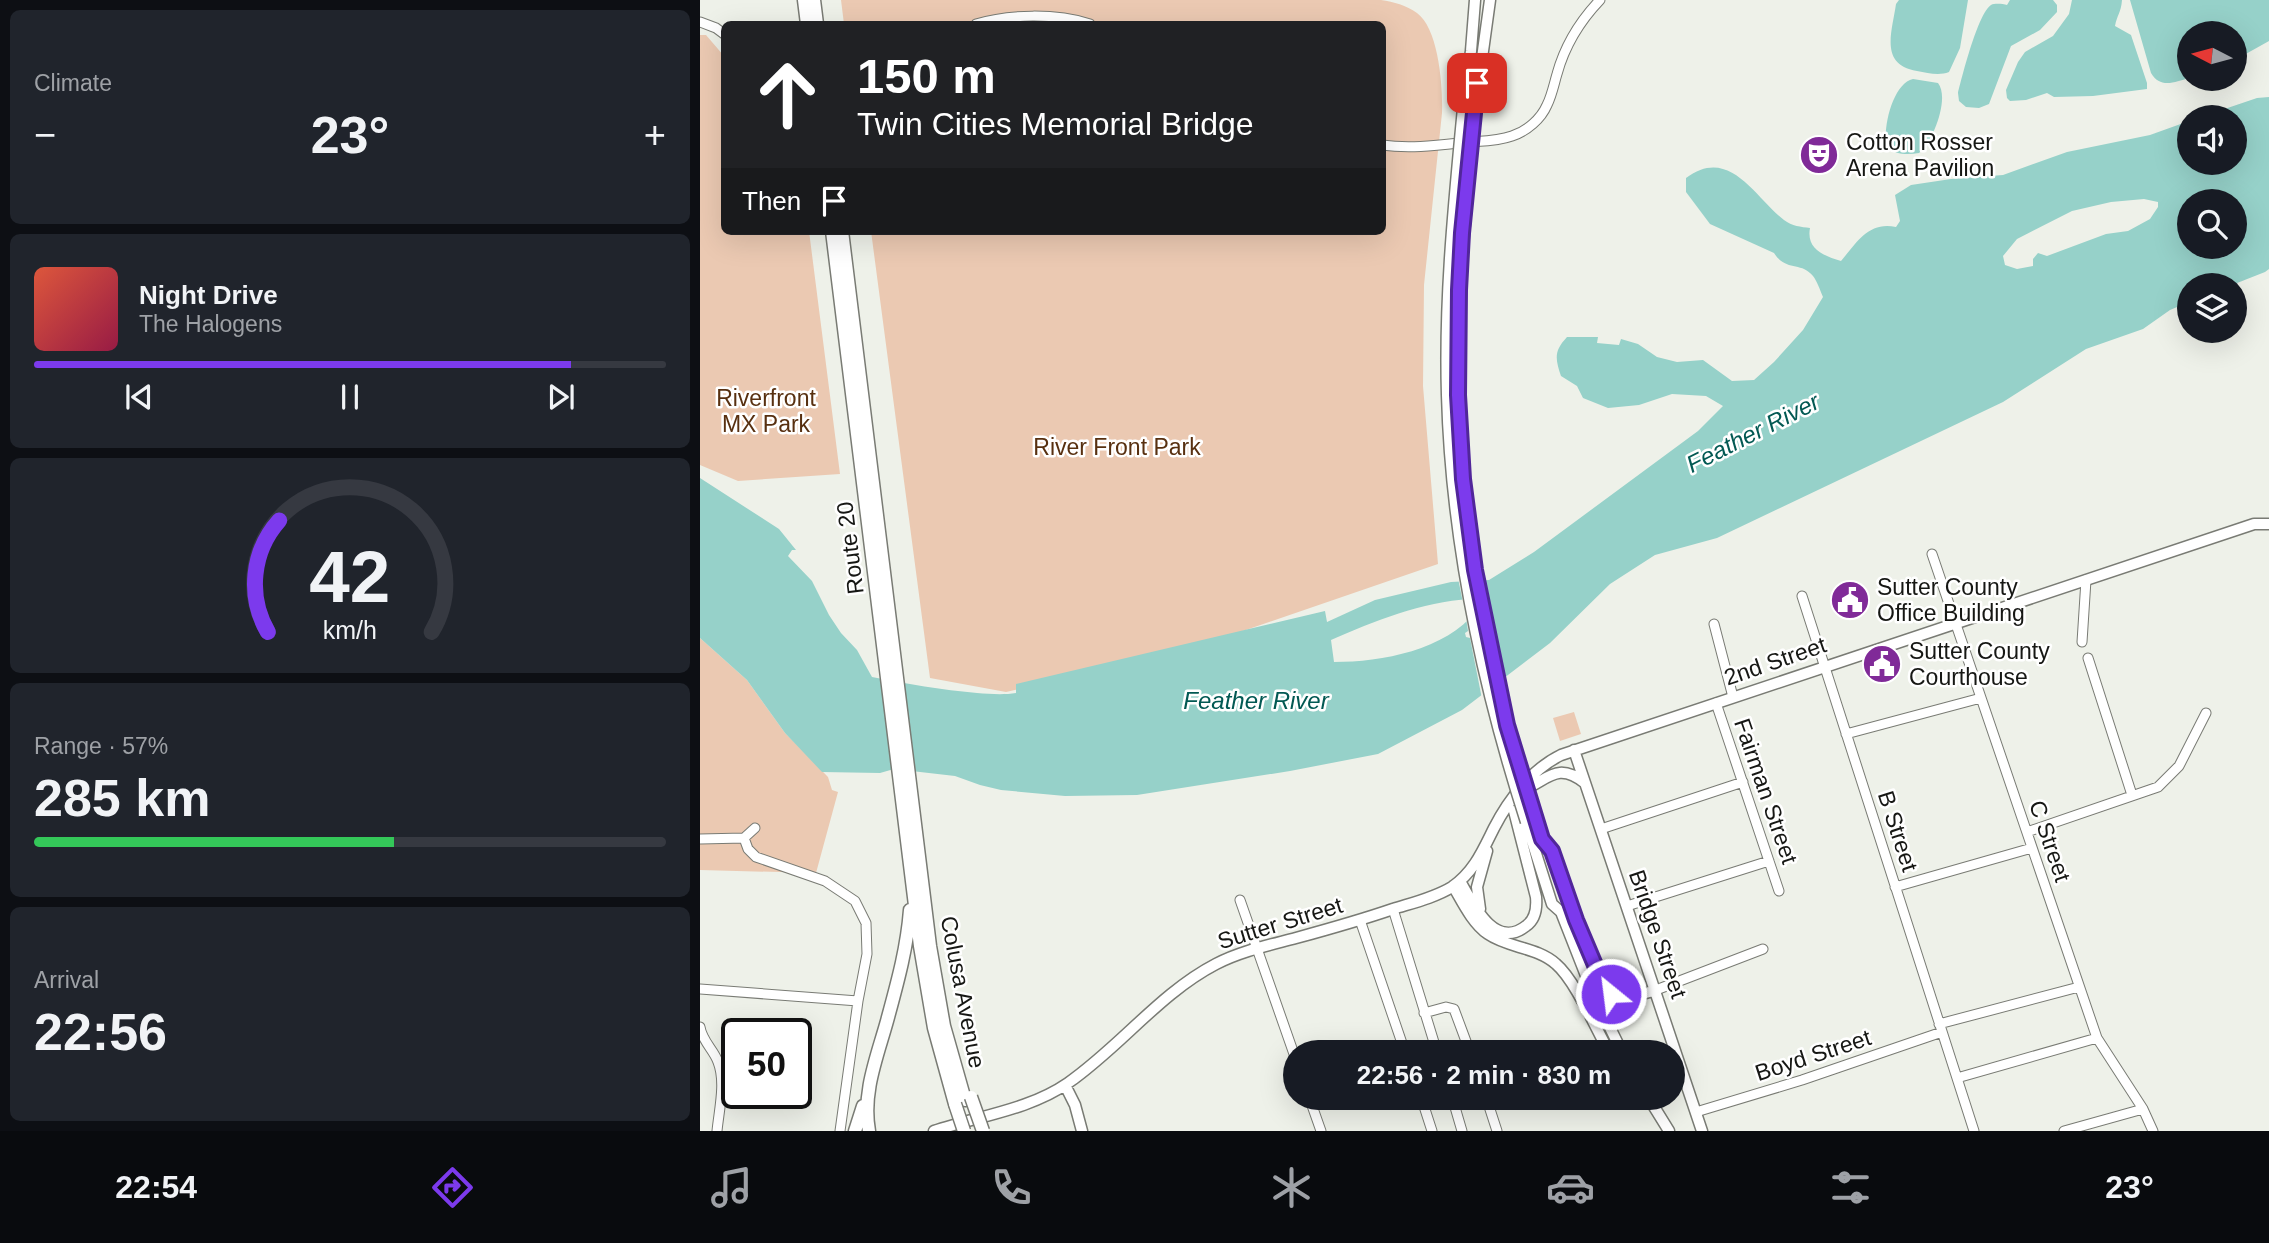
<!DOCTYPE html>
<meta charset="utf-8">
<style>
:root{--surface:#171b24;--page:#20242c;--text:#f1f3f6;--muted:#9ea1a6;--line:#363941;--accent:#7c3aed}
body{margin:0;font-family:Helvetica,sans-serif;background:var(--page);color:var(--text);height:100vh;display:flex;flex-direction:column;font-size:26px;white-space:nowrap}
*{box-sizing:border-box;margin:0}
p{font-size:23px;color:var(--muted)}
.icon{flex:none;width:38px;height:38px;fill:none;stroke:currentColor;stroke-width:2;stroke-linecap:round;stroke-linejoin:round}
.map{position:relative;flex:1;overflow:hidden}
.side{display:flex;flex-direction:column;gap:10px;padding:10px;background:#0d0f14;width:700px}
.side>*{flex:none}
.guide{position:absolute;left:21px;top:21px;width:665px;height:214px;border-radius:10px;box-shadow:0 7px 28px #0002;background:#202124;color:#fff;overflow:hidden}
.needle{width:46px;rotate:276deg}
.tools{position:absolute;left:1477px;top:21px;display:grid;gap:14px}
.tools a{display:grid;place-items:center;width:70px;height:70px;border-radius:50%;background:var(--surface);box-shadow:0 7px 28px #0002;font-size:35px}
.speed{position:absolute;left:21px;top:1018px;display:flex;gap:14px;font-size:35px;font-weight:700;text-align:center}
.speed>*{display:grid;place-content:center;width:91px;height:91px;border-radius:50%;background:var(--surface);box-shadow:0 7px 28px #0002;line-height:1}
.speed .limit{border:4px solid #111;border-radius:10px;background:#fff;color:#111}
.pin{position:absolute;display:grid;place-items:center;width:60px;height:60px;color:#fff;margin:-30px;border-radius:14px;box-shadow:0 4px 10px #0006}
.me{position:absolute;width:77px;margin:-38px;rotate:331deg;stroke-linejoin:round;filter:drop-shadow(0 0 5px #0008)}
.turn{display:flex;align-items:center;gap:24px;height:147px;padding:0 21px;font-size:32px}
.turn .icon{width:91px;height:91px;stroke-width:2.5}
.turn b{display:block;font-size:49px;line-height:60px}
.then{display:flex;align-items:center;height:66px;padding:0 21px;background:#0003;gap:14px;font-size:26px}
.big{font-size:52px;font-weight:600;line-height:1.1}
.side .tile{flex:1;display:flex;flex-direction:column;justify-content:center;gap:10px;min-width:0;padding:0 24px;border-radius:10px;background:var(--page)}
.side .dial{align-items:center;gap:0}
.dial svg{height:182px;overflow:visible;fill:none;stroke:var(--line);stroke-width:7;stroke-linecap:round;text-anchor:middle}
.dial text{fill:var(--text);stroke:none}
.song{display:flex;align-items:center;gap:21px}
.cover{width:84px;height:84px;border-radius:10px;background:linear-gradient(135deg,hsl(10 70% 55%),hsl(340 70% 35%))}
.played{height:7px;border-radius:4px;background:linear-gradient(90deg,var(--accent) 85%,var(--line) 85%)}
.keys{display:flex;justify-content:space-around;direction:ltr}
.heat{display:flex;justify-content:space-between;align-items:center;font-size:38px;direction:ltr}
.charge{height:10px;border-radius:5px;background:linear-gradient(90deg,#34c759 57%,var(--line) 0)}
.trip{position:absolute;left:583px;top:1040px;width:402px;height:70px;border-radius:35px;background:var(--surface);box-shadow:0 7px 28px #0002;font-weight:600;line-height:70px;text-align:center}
.dock{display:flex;height:112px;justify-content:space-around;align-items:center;background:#090b0e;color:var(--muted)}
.dock .icon{width:49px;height:49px}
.dock .active{color:var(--accent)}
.dock b{font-size:32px;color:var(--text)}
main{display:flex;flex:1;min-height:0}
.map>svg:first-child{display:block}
.green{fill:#ebc9b2}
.water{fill:#96d1c9;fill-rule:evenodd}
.pier{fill:#eef1e9}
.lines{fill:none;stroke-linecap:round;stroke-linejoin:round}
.minor-casing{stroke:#797b74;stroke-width:11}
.major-casing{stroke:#797b74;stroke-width:13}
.highway-casing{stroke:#797b74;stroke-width:15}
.minor{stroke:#fff;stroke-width:9}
.major{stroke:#fff;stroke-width:10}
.highway{stroke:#fff;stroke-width:12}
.major-bridge-casing{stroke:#797b74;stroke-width:13;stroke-linecap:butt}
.highway-bridge-casing{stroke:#797b74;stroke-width:15;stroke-linecap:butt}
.major-bridge{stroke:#fff;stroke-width:10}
.highway-bridge{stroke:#fff;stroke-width:12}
.route-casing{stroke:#51269a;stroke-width:18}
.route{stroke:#7c3aed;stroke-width:12}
.labels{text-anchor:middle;stroke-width:5;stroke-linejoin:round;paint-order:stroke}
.poi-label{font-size:23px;fill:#161714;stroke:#fff;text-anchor:start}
.park-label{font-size:23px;fill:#583010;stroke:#fff}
.street-label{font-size:23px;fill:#161714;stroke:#fff}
.water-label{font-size:24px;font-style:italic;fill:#025953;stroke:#fff}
</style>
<main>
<section class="side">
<div class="tile"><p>Climate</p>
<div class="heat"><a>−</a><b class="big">23°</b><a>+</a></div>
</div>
<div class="tile">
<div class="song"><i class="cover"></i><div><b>Night Drive</b><p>The Halogens</p></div></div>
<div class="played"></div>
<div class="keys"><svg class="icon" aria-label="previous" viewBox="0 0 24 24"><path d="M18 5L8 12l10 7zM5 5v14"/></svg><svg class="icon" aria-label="pause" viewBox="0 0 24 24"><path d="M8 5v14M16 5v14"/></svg><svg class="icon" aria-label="next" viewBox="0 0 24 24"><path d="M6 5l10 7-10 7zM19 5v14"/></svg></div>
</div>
<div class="tile dial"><svg viewBox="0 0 100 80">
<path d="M14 69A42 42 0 1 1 86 69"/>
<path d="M14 69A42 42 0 0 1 19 20" stroke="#7c3aed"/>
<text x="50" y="56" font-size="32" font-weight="700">42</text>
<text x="50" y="72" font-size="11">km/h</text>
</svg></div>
<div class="tile"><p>Range · 57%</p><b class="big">285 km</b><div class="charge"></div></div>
<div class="tile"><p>Arrival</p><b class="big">22:56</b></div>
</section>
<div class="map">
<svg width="1569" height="1131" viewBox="0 0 1569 1131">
<rect width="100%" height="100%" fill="#eef1e9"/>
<path class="green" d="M 141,0 L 681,0 C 694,2 706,5 717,13 C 739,29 743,88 742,113 L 724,285 L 723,386 L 738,564 L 479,653 L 306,692 L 230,678 L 171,231 L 682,231 L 682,24 L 144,24 Z
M 0,35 L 6,35 L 24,56 L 24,231 L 109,231 L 140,474 L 38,481 L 0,465 Z
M 0,638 L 47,680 L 85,733 L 128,777 L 132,790 L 138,792 L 116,873 L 0,870 Z
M 874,712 L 881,734 L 860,741 L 853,718 Z"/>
<path class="water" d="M 1199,0 L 1268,0 L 1260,48 L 1249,72 C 1239,76 1228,73 1217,71 C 1179,65 1192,32 1196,4 Z
M 1310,0 L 1353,0 L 1357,5 L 1357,12 L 1340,30 L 1311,46 L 1289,104 L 1279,108 L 1266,107 L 1259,101 L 1258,93 C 1262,77 1278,13 1291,5 C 1295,3 1303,4 1307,5 Z
M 1372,0 L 1422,0 C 1421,13 1417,15 1415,26 L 1431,35 L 1447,83 L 1447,89 L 1393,96 L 1354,97 L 1347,93 L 1326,100 L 1310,101 L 1307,98 L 1306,90 L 1318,62 L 1325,52 L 1353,36 L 1369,14 Z
M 1430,0 L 1569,0 L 1569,41 L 1535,60 L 1535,33 L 1489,33 L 1489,78 C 1475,82 1460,89 1451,73 Z
M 1213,79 L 1238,83 C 1250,98 1233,142 1219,153 C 1208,155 1195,155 1187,147 C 1182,129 1193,83 1213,79 Z
M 1569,97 L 1569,269 L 1565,272 L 1532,285 L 1489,285 L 1489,302 L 1470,310 L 1443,329 L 1386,349 L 1303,402 L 1017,538 L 955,555 L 910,584 L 850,643 L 762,710 L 678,754 L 590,771 L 437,795 L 365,796 L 301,790 L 280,785 L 255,776 L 194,769 L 180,773 L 122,772 L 85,733 L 47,680 L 0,638 L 0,478 L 79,529 L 96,550 L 92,550 L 88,556 L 112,581 L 129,615 L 141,633 L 157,650 L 172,677 C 207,684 242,690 277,693 C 290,694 304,695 316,693 L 316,684 L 625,611 L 627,622 L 675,600 L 751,582 L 789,580 L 834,552 L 998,431 L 1023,406 L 1006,396 L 972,394 L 939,405 L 908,408 L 883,398 L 877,386 L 861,376 C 855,358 854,351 867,337 L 898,337 L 897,343 L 919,345 L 921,339 L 938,344 L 957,357 L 977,362 L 1003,360 L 1032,381 L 1054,380 L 1074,362 L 1103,330 L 1123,297 C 1120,290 1117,281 1113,276 C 1101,261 1086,272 1074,253 L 1010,224 L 986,192 L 986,178 C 1030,145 1055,198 1084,220 C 1092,226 1101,227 1110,228 C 1106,249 1124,256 1141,261 C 1157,242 1169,221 1196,227 L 1200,221 L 1195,195 L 1211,185 L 1251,179 L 1303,175 L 1367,152 L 1450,135 L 1489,121 L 1489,163 L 1535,163 L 1535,117 L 1501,117 L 1557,98 ZM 1444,199 L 1458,202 L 1458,207 L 1450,219 L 1428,231 L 1406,234 L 1347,256 L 1338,253 L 1333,259 L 1333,266 L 1317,269 L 1305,265 L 1303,256 L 1317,239 L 1372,211 L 1411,202 ZM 1489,201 L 1535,201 L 1535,247 L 1489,247 ZM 770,599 L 776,611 C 746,650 682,662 634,662 L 631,640 C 674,621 722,602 770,599 Z"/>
<path class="pier" d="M 784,577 L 805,682 L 782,699 L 770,638 L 766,637 L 765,633 L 768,631 L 766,618 L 773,609 L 769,602 L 763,603 L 758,578 Z"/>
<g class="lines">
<g class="minor-casing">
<path id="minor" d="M 0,22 L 16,28 L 24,34
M 276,24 C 309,14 356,13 390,24
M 682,145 C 711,149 740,145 769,142 C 783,141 798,141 812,136 C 827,131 841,119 847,105 C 852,95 854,84 857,74 C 865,45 879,22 900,0
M 1232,554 L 1397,1038 L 1443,1109 L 1453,1131
M 1102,596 L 1274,1131
M 1014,624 L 1033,697
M 1382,642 L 1386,580
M 1388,658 L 1432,795
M 1016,703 L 1079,891
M 1146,734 L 1281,698
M 901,829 L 1043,782
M 1327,832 L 1458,787 L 1479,766 L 1506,713
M 44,838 L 48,849 L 56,857 L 125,881 L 155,901 L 166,923 L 167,954 L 158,1001 L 140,1131
M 44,838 L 55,828
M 0,839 L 44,838
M 1195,887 L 1332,848
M 540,900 L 595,1057
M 927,906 L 1069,861
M 693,909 L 737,1052
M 660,920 L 705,1052
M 0,989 L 158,1001
M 956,990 L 1063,949
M 724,1013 L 746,1007 L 754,1009 L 770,1052
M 1239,1024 L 1379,987
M 0,1027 C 2,1041 14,1050 18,1062 C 26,1082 19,1110 17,1131
M 1257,1078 L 1397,1038
M 609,1097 L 621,1131
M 721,1097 L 732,1131
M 752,1097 L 762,1131
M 786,1097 L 797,1131
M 996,1112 L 1102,1080 L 1242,1032
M 1364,1131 L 1443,1109"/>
</g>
<g class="major-casing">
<path id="major" d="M 763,108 L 771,51 L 775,0
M 775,109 L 790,0
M 874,750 L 1002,1131
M 823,790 C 848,780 857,761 885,783
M 833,813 L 844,846
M 826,822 L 852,904 L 861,912 L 892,991 L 922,1052
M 842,840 L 851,851 L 876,920 L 905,988 C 920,1004 938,995 956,990
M 760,881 C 772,902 794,951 826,926 C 836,919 837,908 836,897 L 814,811
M 753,886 C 762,901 772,923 788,934 C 808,948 837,947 856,964 C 875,980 896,1029 909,1052
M 780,909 L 777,887 L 787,851
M 365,1085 L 375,1105 L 382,1131
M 948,1097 L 969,1131
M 234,1131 C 278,1116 329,1110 368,1083 C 420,1047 460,993 516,964 C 541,951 570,945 596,938 C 629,929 661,920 693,909 C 712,903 734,898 752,887 C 774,872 783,850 794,828 C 809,799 832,769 861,755 L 1554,524 L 1569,524"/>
</g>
<g class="highway-casing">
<path id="highway" d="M 104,0 L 107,24
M 114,0 L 117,24
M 132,231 L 220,946 L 234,1028 L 255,1104
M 142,231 L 230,946 L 244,1026 L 265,1100
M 155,1131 L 163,1106
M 169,1131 C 162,1093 177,1057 187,1021 C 197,984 207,949 210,910"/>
</g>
<use href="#minor" class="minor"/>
<use href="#major" class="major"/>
<use href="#highway" class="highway"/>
<g class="major-bridge-casing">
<path id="major-bridge" d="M 763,108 C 754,203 744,298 747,395 C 751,539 782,685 826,822
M 775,109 L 759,290 L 757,375 L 762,463 L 775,570 L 806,718 L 833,813"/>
</g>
<g class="highway-bridge-casing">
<path id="highway-bridge" d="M 271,1097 L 283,1131
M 255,1104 L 264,1131"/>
</g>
<use href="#major-bridge" class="major-bridge"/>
<use href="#highway-bridge" class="highway-bridge"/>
</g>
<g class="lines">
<g class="route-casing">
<path id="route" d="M 777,83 L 762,233 L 759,290 L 758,395 L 763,479 L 775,570 L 807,725 L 842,839 L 852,851 L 876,920 L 903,984 L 911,994"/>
</g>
<use href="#route" class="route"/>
</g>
<defs>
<g id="theatre-disc" transform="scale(2.0125)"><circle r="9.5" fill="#802a98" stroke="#fff"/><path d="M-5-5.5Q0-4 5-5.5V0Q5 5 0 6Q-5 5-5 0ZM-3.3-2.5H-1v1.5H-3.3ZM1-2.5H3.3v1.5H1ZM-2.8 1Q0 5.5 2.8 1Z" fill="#fff"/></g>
<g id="civic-disc" transform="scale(2.0125)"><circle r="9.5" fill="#802a98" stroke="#fff"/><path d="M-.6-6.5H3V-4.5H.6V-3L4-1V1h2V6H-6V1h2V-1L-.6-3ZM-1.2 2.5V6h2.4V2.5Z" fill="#fff"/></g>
</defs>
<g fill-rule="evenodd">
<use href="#theatre-disc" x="1119" y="155"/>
<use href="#civic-disc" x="1150" y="600"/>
<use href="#civic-disc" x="1182" y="664"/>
</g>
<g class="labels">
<g class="poi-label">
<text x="1146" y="150">Cotton Rosser<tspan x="1146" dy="26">Arena Pavilion</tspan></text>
<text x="1177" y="595">Sutter County<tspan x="1177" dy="26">Office Building</tspan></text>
<text x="1209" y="659">Sutter County<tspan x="1209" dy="26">Courthouse</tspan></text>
</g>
<g class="park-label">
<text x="66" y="406">Riverfront<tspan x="66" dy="26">MX Park</tspan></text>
<text x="417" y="455">River Front Park</text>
</g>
<g class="street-label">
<text transform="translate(150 548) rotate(-97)" y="8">Route 20</text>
<text transform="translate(1075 661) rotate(-19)" y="8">2nd Street</text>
<text transform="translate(1066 791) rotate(71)" y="8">Fairman Street</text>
<text transform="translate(1198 831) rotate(72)" y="8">B Street</text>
<text transform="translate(1350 841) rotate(71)" y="8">C Street</text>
<text transform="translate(580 923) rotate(-17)" y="8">Sutter Street</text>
<text transform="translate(958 934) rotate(71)" y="8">Bridge Street</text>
<text transform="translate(263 992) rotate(79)" y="8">Colusa Avenue</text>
<text transform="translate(1113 1055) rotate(-18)" y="8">Boyd Street</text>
</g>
<g class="water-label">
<text transform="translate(1053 433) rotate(-27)" y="8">Feather River</text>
<text x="556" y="709">Feather River</text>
</g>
</g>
</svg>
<div class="tools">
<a><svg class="needle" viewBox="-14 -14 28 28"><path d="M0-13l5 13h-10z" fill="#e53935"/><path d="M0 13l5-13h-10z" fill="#9ea1a6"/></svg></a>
<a><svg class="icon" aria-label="sound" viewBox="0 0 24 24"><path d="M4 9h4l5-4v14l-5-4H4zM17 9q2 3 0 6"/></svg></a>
<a><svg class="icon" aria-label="search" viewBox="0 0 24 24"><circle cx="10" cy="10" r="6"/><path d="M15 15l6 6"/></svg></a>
<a><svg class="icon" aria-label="layers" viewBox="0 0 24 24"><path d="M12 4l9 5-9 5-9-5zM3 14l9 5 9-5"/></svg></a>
</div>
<div class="speed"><div class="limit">50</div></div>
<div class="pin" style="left:777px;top:83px;background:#d93025"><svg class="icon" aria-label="arrive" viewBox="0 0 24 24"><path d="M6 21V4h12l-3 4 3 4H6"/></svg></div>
<svg class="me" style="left:911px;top:994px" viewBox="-20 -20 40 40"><circle r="17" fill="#7c3aed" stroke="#fff" stroke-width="3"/><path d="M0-11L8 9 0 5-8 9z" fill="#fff"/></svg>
<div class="trip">22:56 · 2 min · 830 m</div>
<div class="guide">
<div class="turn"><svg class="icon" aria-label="ahead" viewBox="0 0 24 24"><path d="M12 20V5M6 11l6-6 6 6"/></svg><div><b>150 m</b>Twin Cities Memorial Bridge</div></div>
<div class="then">Then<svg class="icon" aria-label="arrive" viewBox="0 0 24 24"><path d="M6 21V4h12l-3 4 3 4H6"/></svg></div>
</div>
</div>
</main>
<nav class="dock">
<b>22:54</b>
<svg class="icon active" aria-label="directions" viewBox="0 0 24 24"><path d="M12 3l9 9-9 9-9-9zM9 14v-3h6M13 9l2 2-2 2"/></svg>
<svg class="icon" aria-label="music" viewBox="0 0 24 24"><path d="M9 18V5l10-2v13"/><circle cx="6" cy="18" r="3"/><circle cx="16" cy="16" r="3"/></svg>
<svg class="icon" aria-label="phone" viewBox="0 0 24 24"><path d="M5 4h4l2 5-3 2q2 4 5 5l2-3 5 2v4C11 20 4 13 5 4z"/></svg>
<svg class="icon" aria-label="climate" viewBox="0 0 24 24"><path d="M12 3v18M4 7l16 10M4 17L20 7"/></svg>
<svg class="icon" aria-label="car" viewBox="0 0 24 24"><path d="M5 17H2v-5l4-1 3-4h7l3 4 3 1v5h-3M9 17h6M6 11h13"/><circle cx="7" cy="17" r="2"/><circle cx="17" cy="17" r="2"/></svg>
<svg class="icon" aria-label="filters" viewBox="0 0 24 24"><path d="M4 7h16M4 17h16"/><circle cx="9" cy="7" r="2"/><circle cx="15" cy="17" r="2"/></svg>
<b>23°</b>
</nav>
